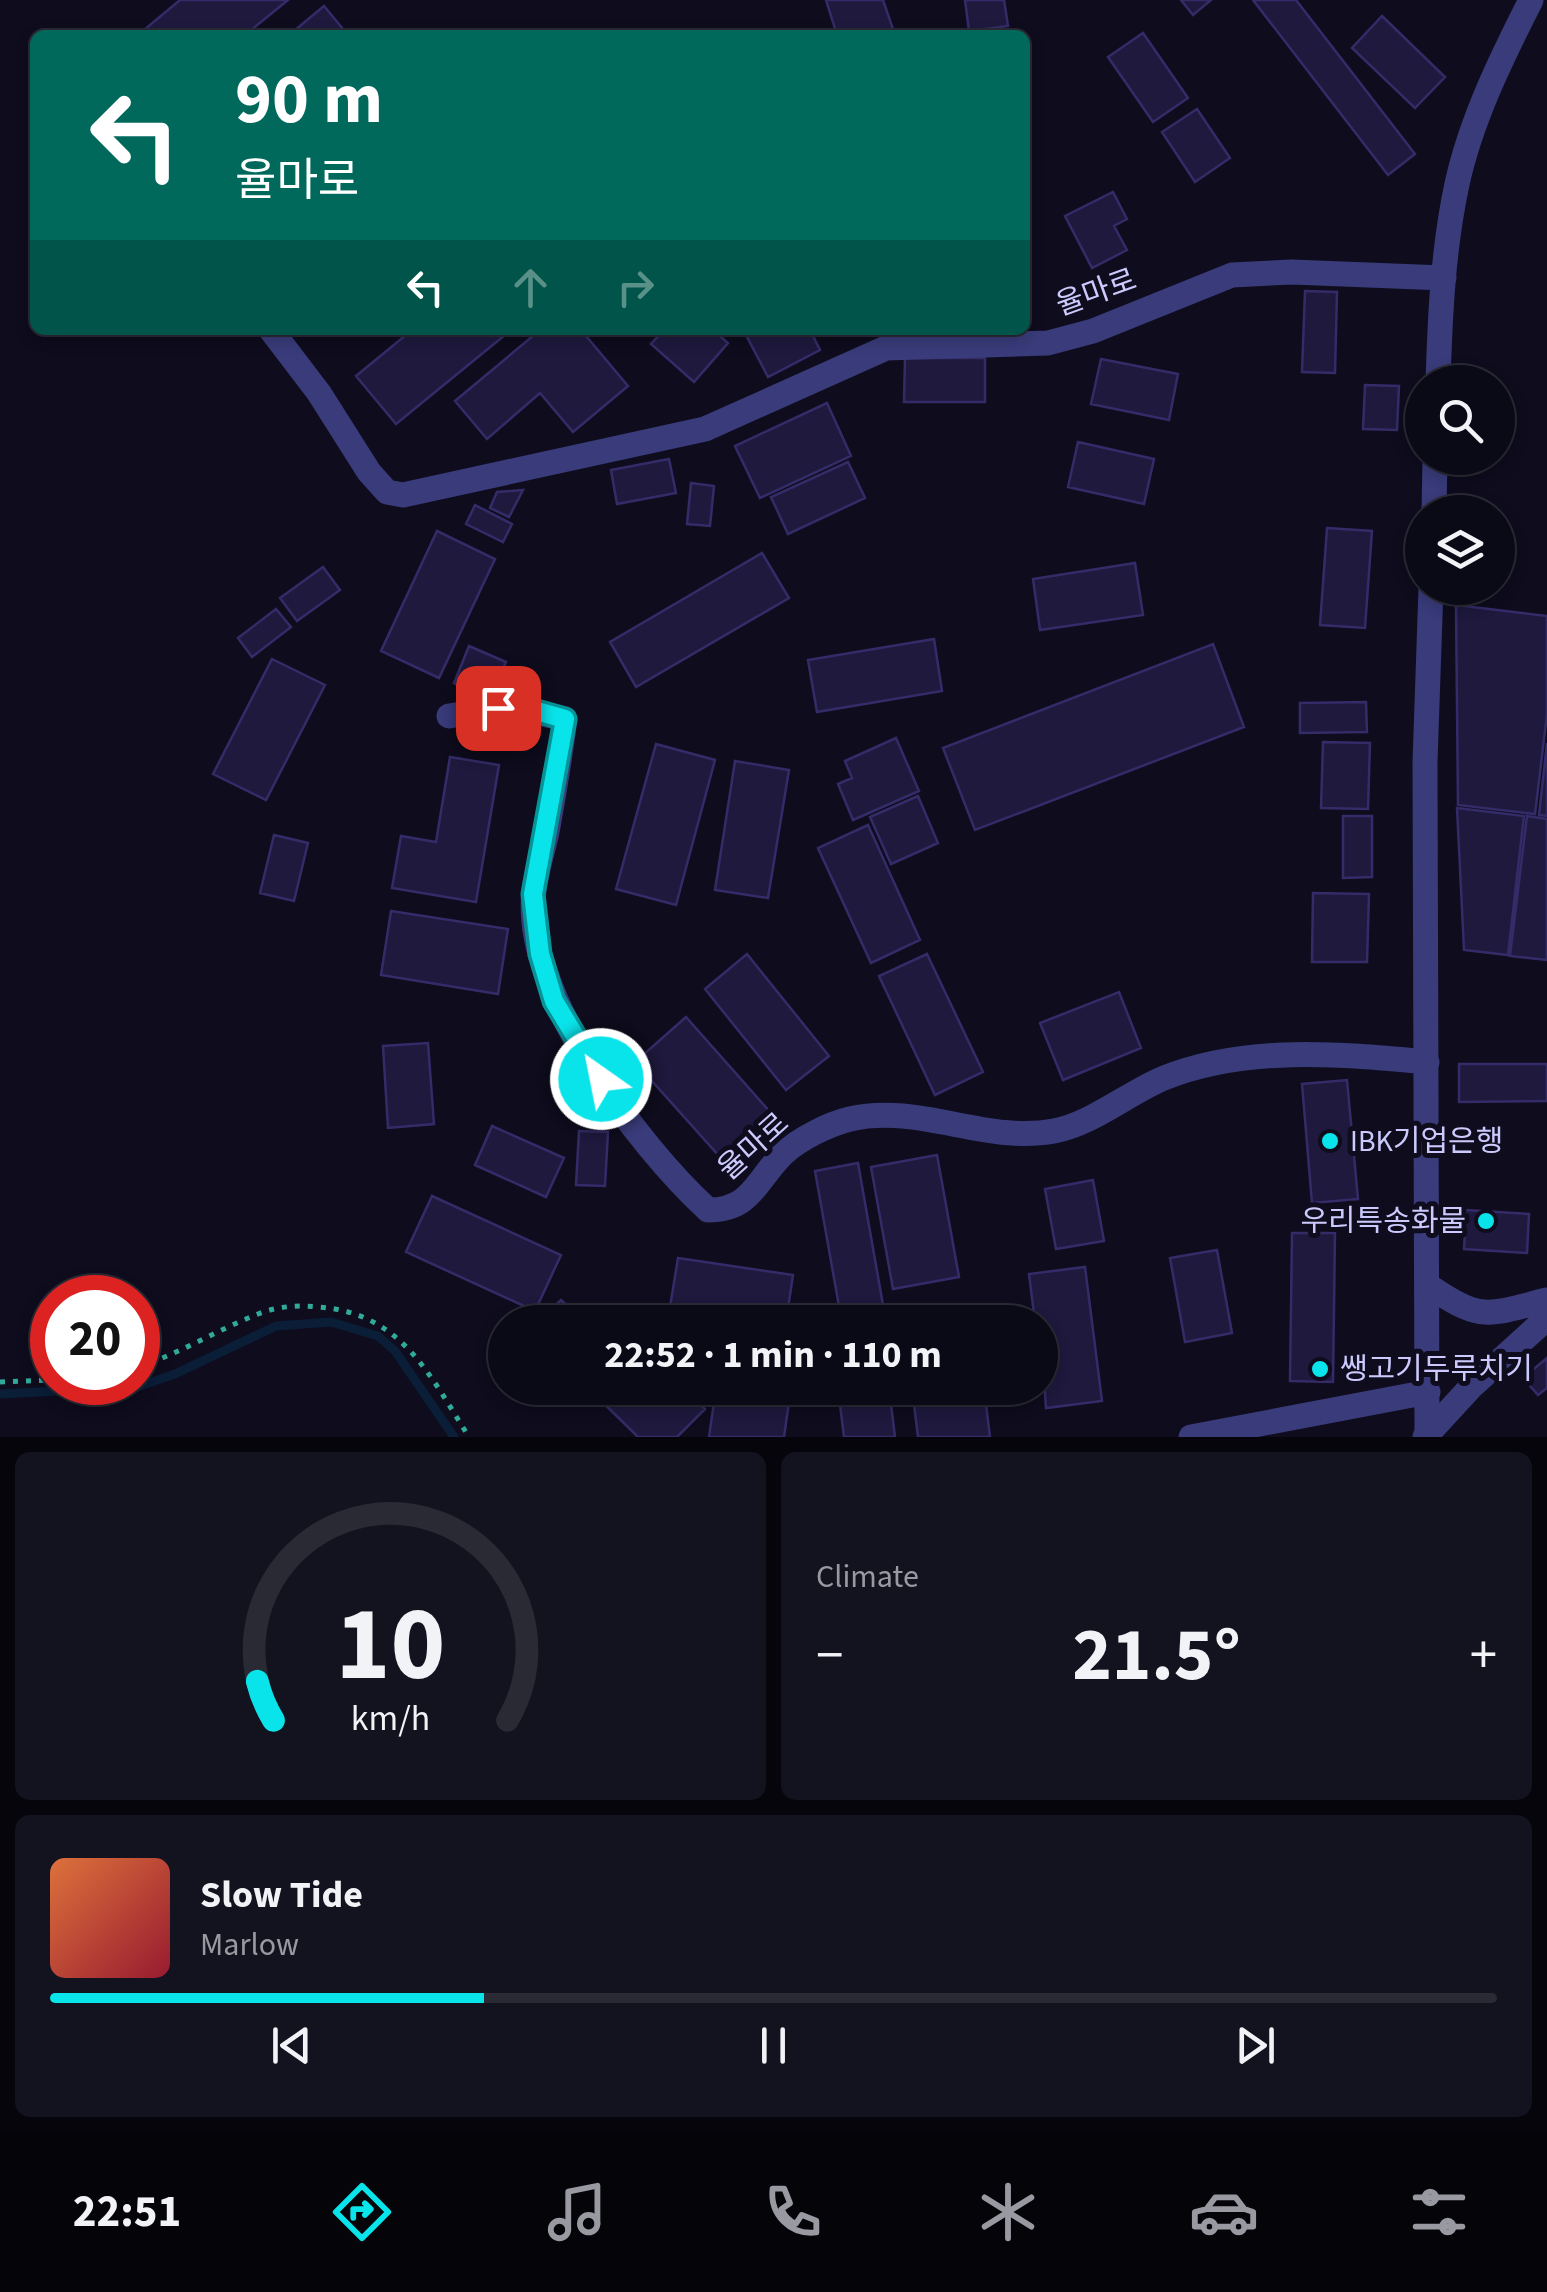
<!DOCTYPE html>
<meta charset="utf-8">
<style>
:root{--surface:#0a0916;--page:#13121f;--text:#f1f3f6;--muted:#999aa1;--line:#2a2a35;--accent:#09e4ea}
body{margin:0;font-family:"Source Sans 3","Noto Sans KR",sans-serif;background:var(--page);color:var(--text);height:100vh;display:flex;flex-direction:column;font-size:38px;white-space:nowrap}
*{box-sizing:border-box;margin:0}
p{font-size:32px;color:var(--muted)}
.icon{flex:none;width:55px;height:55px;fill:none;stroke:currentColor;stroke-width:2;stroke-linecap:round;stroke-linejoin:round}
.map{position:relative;height:1437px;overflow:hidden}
.drawer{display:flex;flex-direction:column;gap:15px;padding:15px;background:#06050c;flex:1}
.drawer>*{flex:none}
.top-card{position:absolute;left:30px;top:30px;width:1000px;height:305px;border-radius:15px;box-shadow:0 5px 15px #0003,0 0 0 2px var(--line);background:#00695c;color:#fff;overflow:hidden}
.tools{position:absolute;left:1405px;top:365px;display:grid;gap:20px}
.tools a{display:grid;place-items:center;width:110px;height:110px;border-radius:50%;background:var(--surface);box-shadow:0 5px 15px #0003,0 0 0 2px var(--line);font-size:50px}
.speed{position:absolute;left:30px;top:1275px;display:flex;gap:20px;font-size:50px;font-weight:700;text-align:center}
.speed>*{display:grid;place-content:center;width:130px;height:130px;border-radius:50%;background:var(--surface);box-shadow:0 5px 15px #0003,0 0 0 2px var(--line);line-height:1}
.speed .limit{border:15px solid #d22;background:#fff;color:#111}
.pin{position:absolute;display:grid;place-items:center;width:85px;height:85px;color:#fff;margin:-42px;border-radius:20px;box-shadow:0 5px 15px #0006}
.me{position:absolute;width:110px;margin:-55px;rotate:327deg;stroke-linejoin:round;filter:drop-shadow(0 0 8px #0008)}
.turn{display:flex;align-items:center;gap:35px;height:210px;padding:0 40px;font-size:45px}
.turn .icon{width:130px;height:130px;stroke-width:2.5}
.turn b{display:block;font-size:70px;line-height:85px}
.lanes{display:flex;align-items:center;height:95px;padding:0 40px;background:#0003;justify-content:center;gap:50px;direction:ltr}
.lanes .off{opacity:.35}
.big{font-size:75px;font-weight:700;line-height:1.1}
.drawer .card{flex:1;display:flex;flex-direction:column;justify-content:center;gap:15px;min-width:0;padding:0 35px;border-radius:15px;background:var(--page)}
.drawer .dial{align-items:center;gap:0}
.dial svg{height:260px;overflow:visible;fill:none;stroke:var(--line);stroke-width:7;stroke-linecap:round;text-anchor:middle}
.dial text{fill:var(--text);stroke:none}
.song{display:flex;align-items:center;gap:30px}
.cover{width:120px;height:120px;border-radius:15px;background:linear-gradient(135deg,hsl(20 70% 55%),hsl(350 70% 35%))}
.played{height:10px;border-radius:5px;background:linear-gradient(90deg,var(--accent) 30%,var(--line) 30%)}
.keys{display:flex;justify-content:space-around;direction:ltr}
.heat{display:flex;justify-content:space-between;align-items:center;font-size:55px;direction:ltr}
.drawer .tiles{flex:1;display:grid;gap:15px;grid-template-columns:1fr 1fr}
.card:last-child{grid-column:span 2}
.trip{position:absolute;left:488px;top:1305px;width:570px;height:100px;border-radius:50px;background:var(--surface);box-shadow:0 5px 15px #0003,0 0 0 2px var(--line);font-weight:700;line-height:100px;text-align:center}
.menu{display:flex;height:160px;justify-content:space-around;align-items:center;background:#040409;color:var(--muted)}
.menu .icon{width:70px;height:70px}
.menu .on{color:var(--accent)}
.menu b{font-size:45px;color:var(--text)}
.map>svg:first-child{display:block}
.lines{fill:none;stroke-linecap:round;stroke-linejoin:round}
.stream{stroke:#0a1e38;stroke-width:9}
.building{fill:#1e193d;stroke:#342c68;stroke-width:2.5}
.path{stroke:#31aa9a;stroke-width:5;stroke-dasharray:5 8;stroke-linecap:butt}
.minor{stroke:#393b7a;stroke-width:25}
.route-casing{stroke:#069498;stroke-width:25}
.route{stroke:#09e4ea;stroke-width:18}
.poi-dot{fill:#09e4ea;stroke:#0e0c1d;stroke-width:4}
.labels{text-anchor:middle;stroke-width:10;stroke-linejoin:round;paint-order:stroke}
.street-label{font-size:30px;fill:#cccafd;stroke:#0e0c1d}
.poi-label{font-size:30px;fill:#cccafd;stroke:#0e0c1d;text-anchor:start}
</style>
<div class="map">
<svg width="1547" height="1437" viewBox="0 0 1547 1437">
<rect width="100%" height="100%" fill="#0e0c1d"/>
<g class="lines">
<path class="stream" d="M 0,1394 L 137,1387 L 175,1374 L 276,1326 L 331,1322 L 378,1336 L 395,1351 L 454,1437"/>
</g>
<path class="building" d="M 180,0 L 288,0 L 245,35 L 138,35 Z
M 826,0 L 883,0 L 895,35 L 837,35 Z
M 965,0 L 1004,0 L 1008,26 L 969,31 Z
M 1181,0 L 1211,0 L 1193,15 Z
M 1253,0 L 1296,0 L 1415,154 L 1388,175 Z
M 324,6 L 348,35 L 289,35 Z
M 1382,16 L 1445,77 L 1415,108 L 1352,48 Z
M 1143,33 L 1188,98 L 1153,122 L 1108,57 Z
M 1197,109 L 1230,158 L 1195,182 L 1162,132 Z
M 1113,192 L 1127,219 L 1114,226 L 1127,250 L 1092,268 L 1065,216 Z
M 1305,291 L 1337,292 L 1335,373 L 1302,372 Z
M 412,330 L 511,330 L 396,424 L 356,376 Z
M 540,330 L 581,330 L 628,386 L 573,432 L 540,393 L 487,439 L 455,401 Z
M 664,330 L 713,330 L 728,343 L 694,382 L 651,344 Z
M 751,330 L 810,330 L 820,350 L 768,377 L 745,333 Z
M 905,358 L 985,358 L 985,402 L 904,402 Z
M 1101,359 L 1178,374 L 1169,420 L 1091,404 Z
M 1365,385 L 1399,386 L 1397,430 L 1363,429 Z
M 827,403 L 851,456 L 760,498 L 735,446 Z
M 1078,442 L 1154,459 L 1144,504 L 1068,487 Z
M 669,459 L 676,493 L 617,504 L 611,470 Z
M 848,462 L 865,498 L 788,534 L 771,497 Z
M 691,483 L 714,486 L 710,526 L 687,524 Z
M 523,490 L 509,517 L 490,508 L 497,492 Z
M 475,505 L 512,524 L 503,542 L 466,524 Z
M 1327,528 L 1372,531 L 1365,628 L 1320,625 Z
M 437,531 L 495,559 L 439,678 L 381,651 Z
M 762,553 L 789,598 L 636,687 L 610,642 Z
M 1135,563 L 1143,615 L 1040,630 L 1033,579 Z
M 323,567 L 340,590 L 297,621 L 280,598 Z
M 1456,605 L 1547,616 L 1547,714 L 1535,814 L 1458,805 Z
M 276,609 L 291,627 L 252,657 L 238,638 Z
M 934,639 L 942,691 L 817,712 L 808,660 Z
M 1213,644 L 1244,727 L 975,830 L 943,748 Z
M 469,646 L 506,662 L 490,699 L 454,683 Z
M 272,659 L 325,685 L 266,800 L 213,774 Z
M 1366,702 L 1367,732 L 1300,733 L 1300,703 Z
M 896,738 L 919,791 L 853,820 L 838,784 L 852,778 L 845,761 Z
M 1323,742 L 1370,743 L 1368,809 L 1321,808 Z
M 1547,743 L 1547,816 L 1539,815 Z
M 656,744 L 715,760 L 676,905 L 616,889 Z
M 450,757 L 499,765 L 476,902 L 392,888 L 401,836 L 436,842 Z
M 735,761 L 789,770 L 768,898 L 715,890 Z
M 918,796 L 938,843 L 891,864 L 870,817 Z
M 1457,808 L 1524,816 L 1508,955 L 1464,950 Z
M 1343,816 L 1372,816 L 1372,877 L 1343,878 Z
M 1527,816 L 1547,819 L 1547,960 L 1510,956 Z
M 868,825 L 920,940 L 871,963 L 818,848 Z
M 274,835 L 308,843 L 294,901 L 260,893 Z
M 1313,893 L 1369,894 L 1367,962 L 1312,962 Z
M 391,911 L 508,929 L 498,994 L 381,975 Z
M 747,954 L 829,1056 L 786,1090 L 705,989 Z
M 927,954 L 983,1072 L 935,1095 L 879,976 Z
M 1119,992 L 1141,1048 L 1063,1080 L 1040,1023 Z
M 686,1017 L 779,1122 L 728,1166 L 635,1062 Z
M 428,1043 L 434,1124 L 388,1128 L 383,1046 Z
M 1459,1064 L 1547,1064 L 1547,1101 L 1459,1102 Z
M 1347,1080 L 1358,1199 L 1312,1203 L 1302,1084 Z
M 492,1126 L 564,1158 L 546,1197 L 475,1165 Z
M 579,1131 L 608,1132 L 605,1186 L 576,1185 Z
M 937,1155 L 959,1277 L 893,1289 L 871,1167 Z
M 858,1163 L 883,1305 L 840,1312 L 815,1171 Z
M 1093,1180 L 1104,1241 L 1056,1249 L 1045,1189 Z
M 432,1196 L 561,1255 L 535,1311 L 406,1252 Z
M 1466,1210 L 1529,1214 L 1527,1253 L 1464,1249 Z
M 1292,1233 L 1335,1233 L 1333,1382 L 1290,1381 Z
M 1217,1250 L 1232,1333 L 1185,1342 L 1170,1258 Z
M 678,1258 L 793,1275 L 786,1322 L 670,1307 Z
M 1085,1267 L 1102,1401 L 1046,1408 L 1040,1322 L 1035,1322 L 1029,1274 Z
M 561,1300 L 579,1317 L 574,1322 L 537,1322 Z
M 1547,1358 L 1547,1388 L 1538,1395 L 1523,1378 Z
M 588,1388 L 683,1388 L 705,1409 L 677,1437 L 638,1437 Z
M 716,1388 L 791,1388 L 784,1437 L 709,1437 Z
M 838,1388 L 889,1388 L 895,1437 L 844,1437 Z
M 912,1388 L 984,1388 L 990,1437 L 918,1437 Z"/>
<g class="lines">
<path class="path" d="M 138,1367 C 179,1354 217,1330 258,1314 C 278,1306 298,1305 319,1307 C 401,1313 429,1374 469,1437
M 0,1382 L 52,1380"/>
<path class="minor" d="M 271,330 L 319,393 L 369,472 L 387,492 L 403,495 L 705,429 L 886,348 L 1048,343 L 1093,331 L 1232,275 L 1292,272 L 1444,278
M 1438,382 C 1440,317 1443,249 1457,184 C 1471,120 1501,59 1531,0
M 1434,512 L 1435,458
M 449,716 C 494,709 520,707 565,719 C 560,757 554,794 547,832 C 543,851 536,871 534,891 C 522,992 637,1145 708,1210 C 752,1210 756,1180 783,1154 C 799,1139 829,1124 850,1119 C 919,1103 986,1144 1054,1131 C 1092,1124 1128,1093 1164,1078 C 1247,1045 1340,1054 1427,1062
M 1429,1286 C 1482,1322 1487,1315 1547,1300
M 1427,1434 L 1425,762 L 1431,588
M 1191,1437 L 1428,1392
M 1425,1437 L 1471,1387 L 1547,1318"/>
</g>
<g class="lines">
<g class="route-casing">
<path id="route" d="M 498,708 L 526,708 L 565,719 L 533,894 L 540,954 L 554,1001 L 601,1079"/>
</g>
<use href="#route" class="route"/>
</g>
<g class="poi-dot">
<circle cx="1330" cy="1141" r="10"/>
<circle cx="1486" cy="1221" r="10"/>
<circle cx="1320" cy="1369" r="10"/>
</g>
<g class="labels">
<g class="street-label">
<text transform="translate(1096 292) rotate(-20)" y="10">율마로</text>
<text transform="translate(753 1146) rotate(-42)" y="10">율마로</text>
</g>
<g class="poi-label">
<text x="1350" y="1151">IBK기업은행</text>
<text x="1466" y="1231" text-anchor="end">우리특송화물</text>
<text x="1340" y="1379">쌩고기두루치기</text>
</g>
</g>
</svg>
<div class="tools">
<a><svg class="icon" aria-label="search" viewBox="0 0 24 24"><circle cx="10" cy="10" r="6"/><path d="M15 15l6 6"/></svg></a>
<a><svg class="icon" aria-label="layers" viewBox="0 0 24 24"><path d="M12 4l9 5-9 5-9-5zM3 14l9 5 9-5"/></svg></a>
</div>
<div class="speed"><div class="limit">20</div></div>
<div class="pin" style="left:498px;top:708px;background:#d93025"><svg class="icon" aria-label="arrive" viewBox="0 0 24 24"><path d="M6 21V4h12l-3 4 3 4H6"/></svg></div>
<svg class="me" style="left:601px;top:1079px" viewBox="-20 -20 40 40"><circle r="17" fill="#09e4ea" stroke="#fff" stroke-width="3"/><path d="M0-11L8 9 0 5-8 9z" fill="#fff"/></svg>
<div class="trip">22:52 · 1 min · 110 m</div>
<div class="top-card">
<div class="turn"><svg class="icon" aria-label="left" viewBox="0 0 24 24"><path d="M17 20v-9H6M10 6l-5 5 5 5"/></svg><div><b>90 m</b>율마로</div></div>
<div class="lanes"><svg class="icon" aria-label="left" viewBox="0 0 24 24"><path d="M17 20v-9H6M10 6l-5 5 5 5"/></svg><svg class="icon off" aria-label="ahead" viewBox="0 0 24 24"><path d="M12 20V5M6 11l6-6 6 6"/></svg><svg class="icon off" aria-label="right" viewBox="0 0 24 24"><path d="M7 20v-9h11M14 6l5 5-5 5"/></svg></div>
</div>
</div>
<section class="drawer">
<div class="tiles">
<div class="card dial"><svg viewBox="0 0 100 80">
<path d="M14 69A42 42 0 1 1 86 69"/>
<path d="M14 69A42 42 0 0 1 9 57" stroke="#09e4ea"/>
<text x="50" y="56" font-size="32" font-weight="700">10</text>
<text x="50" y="72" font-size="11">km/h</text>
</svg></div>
<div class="card"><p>Climate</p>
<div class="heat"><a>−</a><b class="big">21.5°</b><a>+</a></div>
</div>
<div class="card">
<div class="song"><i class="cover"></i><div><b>Slow Tide</b><p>Marlow</p></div></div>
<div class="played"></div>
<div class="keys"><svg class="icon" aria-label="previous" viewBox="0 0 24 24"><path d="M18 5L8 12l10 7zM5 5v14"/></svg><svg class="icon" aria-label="pause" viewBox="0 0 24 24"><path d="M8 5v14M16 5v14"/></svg><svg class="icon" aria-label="next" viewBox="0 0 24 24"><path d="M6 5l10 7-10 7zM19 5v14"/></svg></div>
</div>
</div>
</section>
<nav class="menu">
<b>22:51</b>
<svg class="icon on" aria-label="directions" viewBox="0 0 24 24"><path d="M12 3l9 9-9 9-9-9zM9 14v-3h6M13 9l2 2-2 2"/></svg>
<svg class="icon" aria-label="music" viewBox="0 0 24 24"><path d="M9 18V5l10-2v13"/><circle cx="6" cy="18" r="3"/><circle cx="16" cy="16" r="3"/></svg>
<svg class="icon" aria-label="phone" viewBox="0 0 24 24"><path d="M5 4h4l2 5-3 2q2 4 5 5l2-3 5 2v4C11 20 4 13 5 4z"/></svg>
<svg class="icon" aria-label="climate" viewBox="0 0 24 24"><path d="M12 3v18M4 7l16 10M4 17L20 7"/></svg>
<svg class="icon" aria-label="car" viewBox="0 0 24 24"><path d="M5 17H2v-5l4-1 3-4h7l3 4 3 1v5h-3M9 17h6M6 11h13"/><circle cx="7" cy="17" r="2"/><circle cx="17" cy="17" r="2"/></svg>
<svg class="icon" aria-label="filters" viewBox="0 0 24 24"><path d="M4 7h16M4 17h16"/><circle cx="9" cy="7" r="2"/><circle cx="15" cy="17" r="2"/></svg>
</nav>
